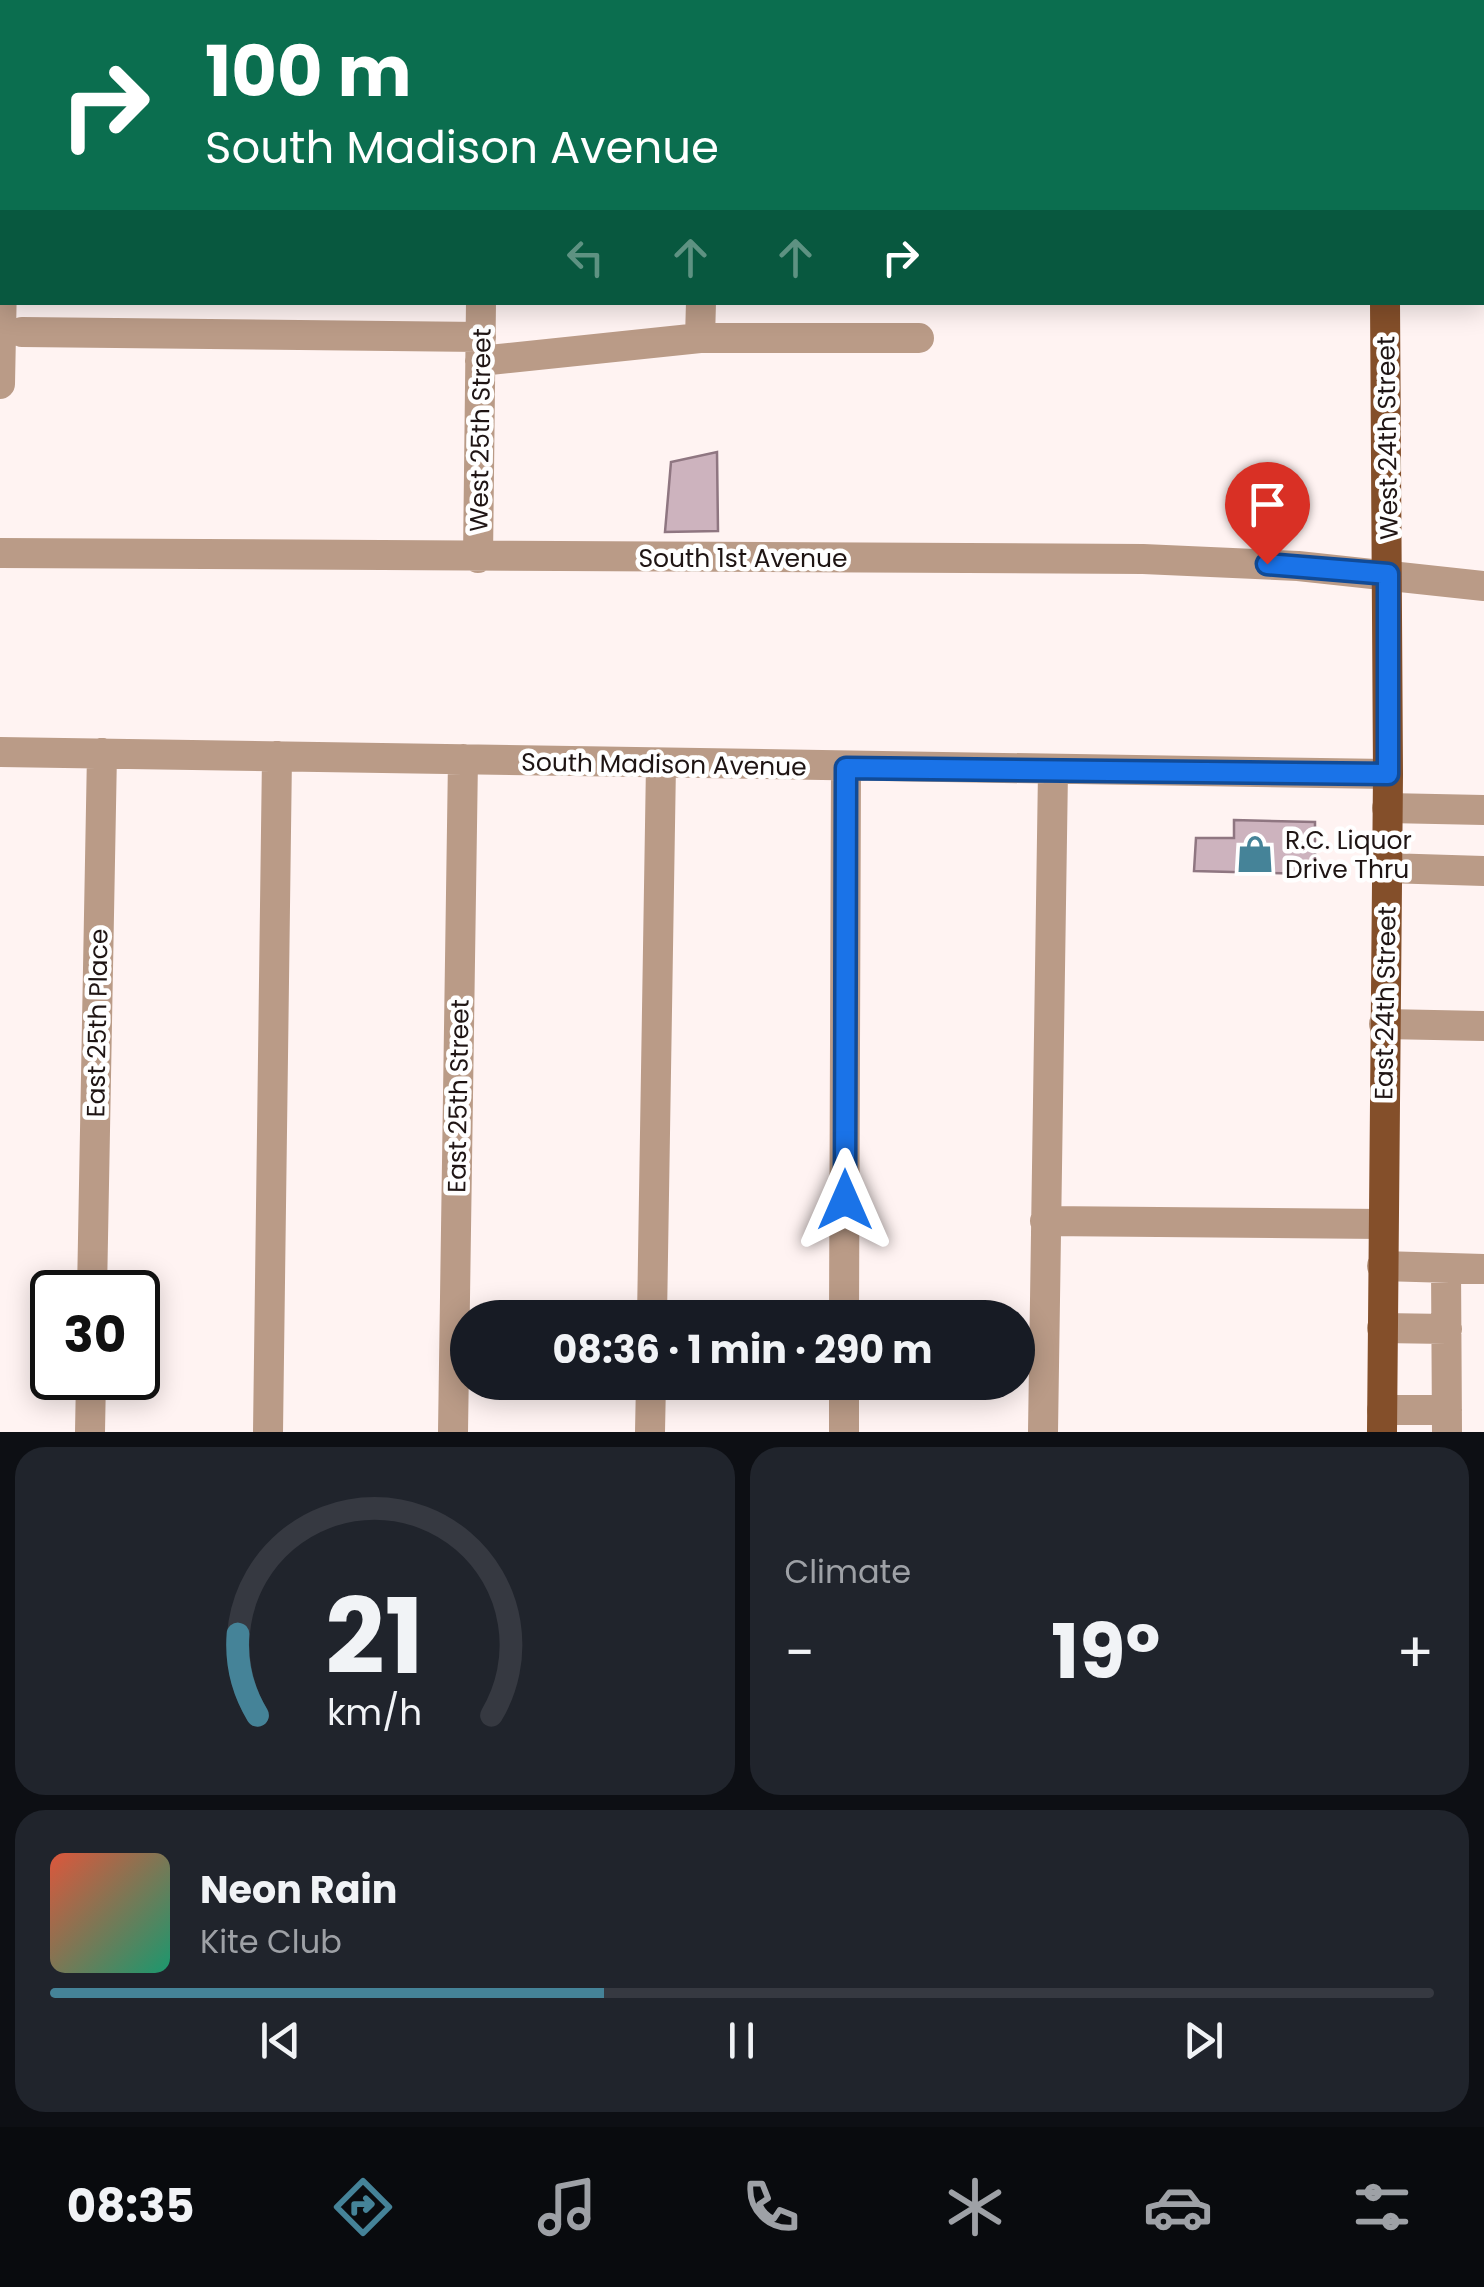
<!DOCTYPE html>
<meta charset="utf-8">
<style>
:root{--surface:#171b24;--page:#20242c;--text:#f1f3f6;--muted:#9ea1a6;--line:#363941;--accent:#458398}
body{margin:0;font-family:Poppins,sans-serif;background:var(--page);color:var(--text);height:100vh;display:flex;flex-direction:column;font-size:38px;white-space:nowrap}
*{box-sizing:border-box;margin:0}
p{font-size:32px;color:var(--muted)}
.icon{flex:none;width:55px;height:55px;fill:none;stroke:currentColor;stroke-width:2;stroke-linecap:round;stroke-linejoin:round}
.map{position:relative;height:1432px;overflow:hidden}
.drawer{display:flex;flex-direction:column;gap:15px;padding:15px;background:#0d0f14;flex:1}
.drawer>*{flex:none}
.top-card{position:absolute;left:0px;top:0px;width:1485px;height:305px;box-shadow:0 5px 25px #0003;background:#0b6e4f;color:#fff;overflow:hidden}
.speed{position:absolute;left:30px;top:1270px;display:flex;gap:20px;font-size:50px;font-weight:700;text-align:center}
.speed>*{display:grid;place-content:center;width:130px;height:130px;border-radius:50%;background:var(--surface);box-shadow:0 5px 25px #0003;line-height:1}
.speed .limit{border:5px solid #111;border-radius:15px;background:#fff;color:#111}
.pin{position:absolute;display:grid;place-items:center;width:85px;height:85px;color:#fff;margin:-102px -42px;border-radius:50% 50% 50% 0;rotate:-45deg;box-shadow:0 0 10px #0007}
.pin .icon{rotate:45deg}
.me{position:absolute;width:110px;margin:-55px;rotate:0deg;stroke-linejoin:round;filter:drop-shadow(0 0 8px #0008)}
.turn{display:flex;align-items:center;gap:35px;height:210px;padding:0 40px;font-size:45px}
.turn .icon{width:130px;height:130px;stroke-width:2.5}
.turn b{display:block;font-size:70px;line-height:85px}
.lanes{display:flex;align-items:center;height:95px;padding:0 40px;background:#0003;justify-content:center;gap:50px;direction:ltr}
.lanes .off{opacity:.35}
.big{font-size:75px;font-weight:700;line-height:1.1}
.drawer .widget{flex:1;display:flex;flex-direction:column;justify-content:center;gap:15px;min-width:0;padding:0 35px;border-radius:30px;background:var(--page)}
.drawer .dial{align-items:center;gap:0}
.dial svg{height:260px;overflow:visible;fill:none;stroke:var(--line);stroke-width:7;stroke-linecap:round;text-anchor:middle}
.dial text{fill:var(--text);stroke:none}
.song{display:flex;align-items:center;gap:30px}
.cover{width:120px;height:120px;border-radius:15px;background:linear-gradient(135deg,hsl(10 70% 55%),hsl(160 70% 35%))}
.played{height:10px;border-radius:5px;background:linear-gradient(90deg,var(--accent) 40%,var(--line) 40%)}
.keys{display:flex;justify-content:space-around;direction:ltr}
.heat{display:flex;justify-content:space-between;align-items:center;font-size:55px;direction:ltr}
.drawer .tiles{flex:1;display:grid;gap:15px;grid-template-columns:1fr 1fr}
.widget:last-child{grid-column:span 2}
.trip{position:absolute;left:450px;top:1300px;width:585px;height:100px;border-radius:50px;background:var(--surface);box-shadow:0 5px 25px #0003;font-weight:700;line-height:100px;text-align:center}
.tab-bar{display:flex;height:160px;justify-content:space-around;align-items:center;background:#090b0e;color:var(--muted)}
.tab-bar .icon{width:70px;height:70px}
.tab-bar .selected{color:var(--accent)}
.tab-bar b{font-size:45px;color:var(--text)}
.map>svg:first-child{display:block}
.building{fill:#cdb3be;stroke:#8f7681;stroke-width:2.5}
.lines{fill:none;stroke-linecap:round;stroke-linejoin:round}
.minor{stroke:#ba9b87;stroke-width:30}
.major{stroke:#844f2a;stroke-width:30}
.route-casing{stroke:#114b97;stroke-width:25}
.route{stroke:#1a73e8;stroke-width:18}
.labels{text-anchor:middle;stroke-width:9;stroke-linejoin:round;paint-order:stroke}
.street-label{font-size:25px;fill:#1f1514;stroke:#fff}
.poi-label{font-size:25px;fill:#1f1514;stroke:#fff;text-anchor:start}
</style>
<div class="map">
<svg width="1484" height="1432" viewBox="0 0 1484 1432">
<rect width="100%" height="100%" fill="#fff3f2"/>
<path class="building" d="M 717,452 L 718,531 L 665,532 L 671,462 Z
M 1234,820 L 1315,822 L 1315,874 L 1194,871 L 1196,838 L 1234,838 Z"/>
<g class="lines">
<path class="minor" d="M 280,2 L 280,0
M 481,2 L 481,0
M 1060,2 L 1060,0
M 0,115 L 2,120
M 1482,201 L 1484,200
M 22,332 L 481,337
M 700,338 L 701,302
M 480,361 L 700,338 L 919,338
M 0,384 L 2,282
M 0,553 L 1143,559 L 1298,566 L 1484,586
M 478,558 L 481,302
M 0,752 L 1388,774
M 1387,808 L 1484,810
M 1386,868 L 1484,871
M 1384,1024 L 1484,1026
M 1045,1221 L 1383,1224
M 1382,1266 L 1484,1269
M 1446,1268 L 1447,1432
M 92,1292 L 102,753
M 652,1318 L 661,764
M 844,1318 L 846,768
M 1382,1328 L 1447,1329
M 1382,1410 L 1447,1410
M 90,1432 L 91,1378
M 268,1432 L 277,756
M 453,1432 L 463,759
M 650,1432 L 651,1382
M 844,1432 L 844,1382
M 1043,1432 L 1053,771"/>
<path class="major" d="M 1383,0 L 1383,2
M 1382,1432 L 1388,774 L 1385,302"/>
</g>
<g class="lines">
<g class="route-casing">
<path id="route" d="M 845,1200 L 846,768 L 1388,774 L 1388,574 L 1267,564"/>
</g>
<use href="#route" class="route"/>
</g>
<defs>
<g id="shop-bare" transform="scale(3)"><path d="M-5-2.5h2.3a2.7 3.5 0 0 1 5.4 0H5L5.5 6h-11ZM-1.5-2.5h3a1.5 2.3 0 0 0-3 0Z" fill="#458398" stroke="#fff" stroke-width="2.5" paint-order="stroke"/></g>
</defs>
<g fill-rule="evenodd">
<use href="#shop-bare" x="1255" y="854"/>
</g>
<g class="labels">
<g class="street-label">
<text transform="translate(480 430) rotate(-89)" y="9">West 25th Street</text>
<text transform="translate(1387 438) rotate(-91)" y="9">West 24th Street</text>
<text x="743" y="567">South 1st Avenue</text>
<text transform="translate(664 764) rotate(1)" y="9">South Madison Avenue</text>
<text transform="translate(1385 1003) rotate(-89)" y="9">East 24th Street</text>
<text transform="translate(97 1023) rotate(-89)" y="9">East 25th Place</text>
<text transform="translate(458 1096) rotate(-89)" y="9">East 25th Street</text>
</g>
<g class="poi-label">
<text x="1285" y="849">R.C. Liquor<tspan x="1285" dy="29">Drive Thru</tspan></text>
</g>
</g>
</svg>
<div class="speed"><div class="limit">30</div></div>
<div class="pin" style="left:1267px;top:564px;background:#d93025"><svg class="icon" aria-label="arrive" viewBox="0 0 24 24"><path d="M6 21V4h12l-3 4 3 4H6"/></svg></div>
<svg class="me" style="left:845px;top:1200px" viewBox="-20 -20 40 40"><path d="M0-17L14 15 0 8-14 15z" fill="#1a73e8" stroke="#fff" stroke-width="4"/></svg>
<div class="trip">08:36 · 1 min · 290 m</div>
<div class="top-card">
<div class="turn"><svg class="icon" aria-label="right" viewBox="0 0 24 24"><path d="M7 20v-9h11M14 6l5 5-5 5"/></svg><div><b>100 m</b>South Madison Avenue</div></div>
<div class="lanes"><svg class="icon off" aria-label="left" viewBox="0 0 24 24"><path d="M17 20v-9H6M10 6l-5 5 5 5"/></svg><svg class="icon off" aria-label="ahead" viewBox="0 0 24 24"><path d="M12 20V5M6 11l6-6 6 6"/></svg><svg class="icon off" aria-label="ahead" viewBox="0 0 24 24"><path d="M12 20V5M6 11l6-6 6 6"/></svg><svg class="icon" aria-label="right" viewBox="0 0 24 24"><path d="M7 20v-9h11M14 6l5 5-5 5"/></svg></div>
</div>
</div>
<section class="drawer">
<div class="tiles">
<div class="widget dial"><svg viewBox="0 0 100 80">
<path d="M14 69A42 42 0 1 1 86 69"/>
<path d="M14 69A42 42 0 0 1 8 44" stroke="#458398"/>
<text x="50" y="56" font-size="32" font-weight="700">21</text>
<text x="50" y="72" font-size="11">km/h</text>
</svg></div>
<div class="widget"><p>Climate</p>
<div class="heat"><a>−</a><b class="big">19°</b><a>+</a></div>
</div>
<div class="widget">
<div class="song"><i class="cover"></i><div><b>Neon Rain</b><p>Kite Club</p></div></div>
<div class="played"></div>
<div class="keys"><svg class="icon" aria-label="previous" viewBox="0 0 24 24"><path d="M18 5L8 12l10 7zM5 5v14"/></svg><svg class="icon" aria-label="pause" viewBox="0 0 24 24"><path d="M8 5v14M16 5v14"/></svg><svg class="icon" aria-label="next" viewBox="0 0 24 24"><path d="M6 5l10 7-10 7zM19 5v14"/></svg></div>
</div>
</div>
</section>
<nav class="tab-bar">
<b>08:35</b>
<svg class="icon selected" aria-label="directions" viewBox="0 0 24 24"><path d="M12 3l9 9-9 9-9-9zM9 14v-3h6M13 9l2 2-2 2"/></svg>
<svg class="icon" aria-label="music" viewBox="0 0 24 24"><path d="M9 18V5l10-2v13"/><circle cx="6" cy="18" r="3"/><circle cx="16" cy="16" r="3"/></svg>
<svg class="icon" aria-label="phone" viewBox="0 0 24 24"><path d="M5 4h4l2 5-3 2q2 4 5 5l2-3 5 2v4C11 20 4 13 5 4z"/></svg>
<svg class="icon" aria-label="climate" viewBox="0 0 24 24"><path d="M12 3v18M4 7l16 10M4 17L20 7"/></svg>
<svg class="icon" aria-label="car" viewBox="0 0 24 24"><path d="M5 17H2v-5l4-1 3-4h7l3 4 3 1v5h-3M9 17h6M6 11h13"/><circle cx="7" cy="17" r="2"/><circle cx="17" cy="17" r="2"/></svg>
<svg class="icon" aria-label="filters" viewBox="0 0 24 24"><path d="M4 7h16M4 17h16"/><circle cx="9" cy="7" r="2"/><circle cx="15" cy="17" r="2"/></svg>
</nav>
